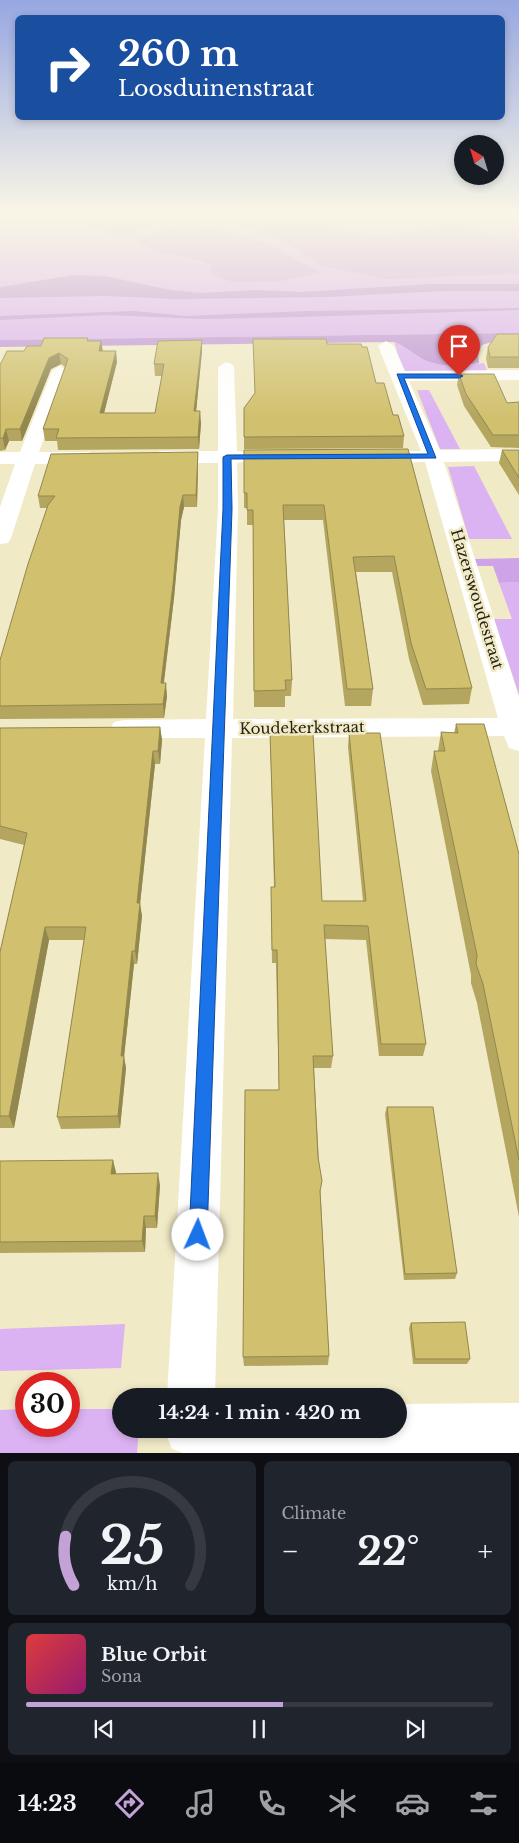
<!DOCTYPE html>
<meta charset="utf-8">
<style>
:root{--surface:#171b24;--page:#20242c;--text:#f1f3f6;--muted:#9ea1a6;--line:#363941;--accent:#c3a2d7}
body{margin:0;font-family:"Libre Baskerville",serif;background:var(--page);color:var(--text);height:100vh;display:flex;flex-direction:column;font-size:19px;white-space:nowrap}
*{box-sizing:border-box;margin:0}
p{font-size:16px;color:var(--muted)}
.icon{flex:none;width:28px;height:28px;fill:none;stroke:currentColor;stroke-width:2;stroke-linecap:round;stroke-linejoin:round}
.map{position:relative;height:1453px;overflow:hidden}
.side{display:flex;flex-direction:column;gap:8px;padding:8px;background:#0d0f14;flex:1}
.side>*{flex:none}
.top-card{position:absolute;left:15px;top:15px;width:490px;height:105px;border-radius:8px;box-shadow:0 2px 8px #0003;background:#1a4fa0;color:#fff;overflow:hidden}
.needle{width:32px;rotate:322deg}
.tools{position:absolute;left:454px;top:135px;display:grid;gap:10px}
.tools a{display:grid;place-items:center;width:50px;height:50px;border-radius:50%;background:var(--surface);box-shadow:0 2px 8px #0003;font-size:25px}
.speed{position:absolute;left:15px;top:1372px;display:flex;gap:10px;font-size:25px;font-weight:700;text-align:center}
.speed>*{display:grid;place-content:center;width:65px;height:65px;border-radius:50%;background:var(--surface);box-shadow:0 2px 8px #0003;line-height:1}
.speed .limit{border:8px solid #d22;background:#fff;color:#111}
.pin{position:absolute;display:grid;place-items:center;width:42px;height:42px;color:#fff;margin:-51px -21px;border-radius:50% 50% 50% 0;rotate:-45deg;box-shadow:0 0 5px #0007}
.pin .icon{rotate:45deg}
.me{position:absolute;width:55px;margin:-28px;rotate:2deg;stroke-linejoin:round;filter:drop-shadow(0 0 4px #0008)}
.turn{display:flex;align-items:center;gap:18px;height:105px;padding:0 20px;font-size:22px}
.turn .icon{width:65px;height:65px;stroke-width:2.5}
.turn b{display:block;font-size:35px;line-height:42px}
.big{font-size:38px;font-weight:800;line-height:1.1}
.side .tile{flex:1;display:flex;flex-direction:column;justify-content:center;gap:8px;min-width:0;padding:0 18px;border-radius:8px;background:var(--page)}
.side .dial{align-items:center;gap:0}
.dial svg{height:130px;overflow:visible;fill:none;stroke:var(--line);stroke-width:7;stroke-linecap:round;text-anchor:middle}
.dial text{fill:var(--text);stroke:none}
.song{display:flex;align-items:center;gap:15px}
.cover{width:60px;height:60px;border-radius:8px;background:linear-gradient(135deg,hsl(0 70% 55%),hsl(320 70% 35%))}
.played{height:5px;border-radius:2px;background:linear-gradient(90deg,var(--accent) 55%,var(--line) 55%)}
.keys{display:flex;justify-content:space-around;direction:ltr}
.heat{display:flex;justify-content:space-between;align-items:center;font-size:28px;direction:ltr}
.side .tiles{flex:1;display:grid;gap:8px;grid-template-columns:1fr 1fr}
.tile:last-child{grid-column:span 2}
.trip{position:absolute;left:112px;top:1388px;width:295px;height:50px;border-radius:25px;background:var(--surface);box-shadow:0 2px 8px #0003;font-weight:800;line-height:50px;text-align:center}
.menu{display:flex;height:80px;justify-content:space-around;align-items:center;background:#090b0e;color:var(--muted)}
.menu .icon{width:35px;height:35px}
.menu .on{color:var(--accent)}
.menu b{font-size:22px;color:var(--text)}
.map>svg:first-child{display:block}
.green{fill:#dbb2f2}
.forest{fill:#cea3e7}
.water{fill:#be94d7}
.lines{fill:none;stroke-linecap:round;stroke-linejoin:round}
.minor{fill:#fff;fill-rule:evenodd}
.wall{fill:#b4a65f}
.shaded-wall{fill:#92874e}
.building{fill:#d1c16f;stroke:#92874e}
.route{fill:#1a73e8;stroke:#114b97}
.labels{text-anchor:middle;stroke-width:5;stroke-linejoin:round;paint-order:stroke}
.street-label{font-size:15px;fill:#262316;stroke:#f1eac7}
</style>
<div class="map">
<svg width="519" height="1453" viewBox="0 0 519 1453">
<rect width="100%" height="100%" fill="#f1eac7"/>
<path class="green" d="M 0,214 L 519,214 L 519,333 L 0,340 Z
M 394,342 L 406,347 L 419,357 L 466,365 L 484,363 L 488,373 L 403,372 Z
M 417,390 L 429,390 L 460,449 L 440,449 Z
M 474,466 L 512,539 L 469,539 L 448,467 Z
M 519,582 L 519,695 L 494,619 L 512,619 L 499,583 Z
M 125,1324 L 121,1368 L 0,1371 L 0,1329 Z
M 26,1409 L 26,1426 L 69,1426 L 69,1409 L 121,1409 L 121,1429 L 139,1429 L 137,1453 L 0,1453 L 0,1410 Z"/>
<path class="forest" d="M 273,214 L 350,214 L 324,221 C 352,242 404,237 436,226 L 439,217 L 429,214 L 484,214 L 470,229 L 498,239 L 519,238 L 519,274 L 385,279 L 323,266 L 284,241 L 219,219 Z
M 94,217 L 154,225 L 123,237 L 80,223 L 83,219 Z
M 210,228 L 266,243 L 320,273 L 278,281 L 233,282 L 211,274 L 211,265 L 199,260 L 159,252 L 137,241 L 165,229 L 200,230 Z
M 519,558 L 519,582 L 499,583 L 493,566 L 477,566 L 475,559 Z"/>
<path class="water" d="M 74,275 L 105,276 L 170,290 L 202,293 L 256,290 L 301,292 L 429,284 L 519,284 L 519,291 L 442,291 L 328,297 L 176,299 L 105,296 L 0,298 L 0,287 Z
M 519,308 L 519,310 L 300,317 L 201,319 L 108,315 L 0,320 L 0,316 L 134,311 L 186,316 L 305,311 Z
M 519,333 L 519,342 L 492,342 L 482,345 L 478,353 L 479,363 C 460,366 439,368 421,358 C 411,352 405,346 394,342 L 0,347 L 0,340 Z"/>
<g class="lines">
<path class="minor" d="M 386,341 L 394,346 L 405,371 L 519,370 L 519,380 L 409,381 L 440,450 L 519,449 L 519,461 L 444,462 L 519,697 L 519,751 L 509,748 L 504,736 L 232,738 L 215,1396 L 167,1396 L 205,738 L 124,738 L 114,736 L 110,729 L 114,722 L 124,720 L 206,719 L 218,509 L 218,463 L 161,463 L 154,461 L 152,457 L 154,453 L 161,451 L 218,451 L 218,367 L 226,362 L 232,364 L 234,367 L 237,451 L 250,453 L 252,457 L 250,461 L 237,463 L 238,509 L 233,719 L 498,718 L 425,462 L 374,463 L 367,461 L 365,457 L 367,453 L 374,451 L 421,451 L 378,346 Z
M 60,366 L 68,371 L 39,452 L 88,452 L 95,454 L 98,458 L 95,462 L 88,464 L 35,464 L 11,538 L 8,543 L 0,544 L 0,507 L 15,464 L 0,464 L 0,452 L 20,452 L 52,371 Z
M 519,1403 L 519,1453 L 183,1453 L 172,1449 L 165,1431 L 166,1429 L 399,1429 L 399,1404 Z"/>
</g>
<path class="wall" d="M 519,334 L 519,368 L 488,368 L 486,358 L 488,347 Z
M 202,340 L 202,351 L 196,411 L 201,423 L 199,449 L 58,450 L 57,441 L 45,441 L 43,429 L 65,367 L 61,364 L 51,369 L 22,441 L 9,441 L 5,450 L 0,451 L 0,365 L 24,351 L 41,346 L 89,341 L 117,362 L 104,413 L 155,413 L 162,376 L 155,376 L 154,364 Z
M 327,344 L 362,347 L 376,383 L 404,436 L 403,448 L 244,449 L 244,408 Z
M 459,374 L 507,403 L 519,402 L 519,448 L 491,447 L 464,406 L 457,385 Z
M 408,449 L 472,688 L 469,704 L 423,705 L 409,659 L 392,572 L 356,572 L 373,689 L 371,706 L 345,706 L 323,520 L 284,520 L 292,680 L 291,696 L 285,696 L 285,707 L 254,707 L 253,525 L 247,525 L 247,508 L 244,508 L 244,450 Z
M 502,450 L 519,450 L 519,495 L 499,463 Z
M 198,452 L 198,464 L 197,507 L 184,507 L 181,520 L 174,598 L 164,683 L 167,696 L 164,718 L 0,719 L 0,660 L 47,508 L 40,508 L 38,496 Z
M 456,724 L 519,854 L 519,1217 L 477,1003 L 471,983 L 471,975 L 431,771 L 434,751 L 438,751 L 441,732 L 454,733 Z
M 160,727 L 162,740 L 160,764 L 155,764 L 140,904 L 142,916 L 137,964 L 134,964 L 124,1057 L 126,1068 L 120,1128 L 61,1129 L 57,1117 L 84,940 L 49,940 L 14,1128 L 0,1128 L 0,952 L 24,845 L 0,839 L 0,728 Z
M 270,733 L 322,901 L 363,901 L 348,747 L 349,733 L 426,1044 L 423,1056 L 379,1056 L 366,940 L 325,939 L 333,1056 L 331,1068 L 314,1068 L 329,1356 L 328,1365 L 244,1366 L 243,1357 L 279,1090 L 276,963 L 272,963 L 271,901 L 274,887 Z
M 387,1107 L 457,1273 L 455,1279 L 404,1280 L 385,1114 Z
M 0,1161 L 116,1172 L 116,1174 L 160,1185 L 157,1228 L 146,1228 L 145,1252 L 0,1253 Z
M 411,1323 L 470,1359 L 467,1364 L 413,1364 L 409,1328 Z"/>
<path class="shaded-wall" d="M 202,340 L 202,351 L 195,423 L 194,411 Z
M 101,341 L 103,352 L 99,351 Z
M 116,351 L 117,362 L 101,425 L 100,413 Z
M 59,353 L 61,364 L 51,369 L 22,441 L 20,429 L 49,358 Z
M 200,411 L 201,423 L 199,449 L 198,437 Z
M 6,429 L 9,441 L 5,450 L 3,438 Z
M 198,452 L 198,464 L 197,507 L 196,495 Z
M 183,495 L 184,507 L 181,520 L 174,598 L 162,696 L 161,683 L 180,507 Z
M 166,683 L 167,696 L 164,718 L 163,704 Z
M 160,727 L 162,740 L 160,764 L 158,751 Z
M 153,751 L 155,764 L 140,904 L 142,916 L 137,964 L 135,951 L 137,903 Z
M 45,927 L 49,940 L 14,1128 L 9,1116 Z
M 132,951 L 134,964 L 124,1057 L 126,1068 L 120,1128 L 118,1116 L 121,1056 Z
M 113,1160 L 116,1172 L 115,1186 L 111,1174 Z
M 158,1173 L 160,1185 L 157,1228 L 155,1216 Z
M 144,1216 L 146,1228 L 145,1252 L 142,1241 Z"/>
<path class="building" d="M 497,334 L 519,334 L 519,357 L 490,357 L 488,347 Z
M 44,338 L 88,338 L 87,341 L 101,341 L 99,351 L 116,351 L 100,413 L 155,413 L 164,364 L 154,364 L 158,341 L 202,340 L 194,411 L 200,411 L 198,437 L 56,438 L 59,429 L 43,429 L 68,359 L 59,353 L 49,358 L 20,429 L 6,429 L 3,438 L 0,438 L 0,365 L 7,351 L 24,351 L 27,346 L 41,346 Z
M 253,339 L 326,339 L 327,344 L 361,344 L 362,347 L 367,347 L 376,383 L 384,383 L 393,415 L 398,415 L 404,436 L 244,437 L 244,408 L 255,393 Z
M 459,374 L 494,374 L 507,403 L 519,402 L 519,435 L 493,435 L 466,394 Z
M 408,449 L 472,688 L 426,689 L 411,643 L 394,556 L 353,557 L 373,689 L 347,689 L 324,505 L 283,505 L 292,680 L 285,680 L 286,690 L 254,691 L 253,510 L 247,510 L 247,493 L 244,493 L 244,450 Z
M 502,450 L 519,450 L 519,478 Z
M 198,452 L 196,495 L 183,495 L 180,507 L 173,585 L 161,683 L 166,683 L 163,704 L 0,706 L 0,660 L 28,564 L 48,505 L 55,496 L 38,496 L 51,454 Z
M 456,724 L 484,724 L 519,854 L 519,1160 L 483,984 L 476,964 L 477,955 L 434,751 L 445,751 L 441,732 L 458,733 Z
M 160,727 L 158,751 L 153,751 L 137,903 L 140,903 L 135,951 L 132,951 L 121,1056 L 124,1056 L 118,1116 L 57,1117 L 86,927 L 45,927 L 9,1116 L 0,1116 L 0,952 L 27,833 L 0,826 L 0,728 Z
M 270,733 L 313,733 L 322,901 L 366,901 L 349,733 L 380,733 L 426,1044 L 381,1044 L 368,926 L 324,925 L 333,1056 L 313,1056 L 318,1157 L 322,1181 L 320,1191 L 329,1356 L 243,1357 L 245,1090 L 279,1090 L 277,950 L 272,950 L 271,887 L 275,887 Z
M 387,1107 L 433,1107 L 457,1273 L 405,1274 Z
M 113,1160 L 111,1174 L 158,1173 L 155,1216 L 144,1216 L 142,1241 L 0,1242 L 0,1161 Z
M 465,1322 L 470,1359 L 415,1359 L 411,1323 Z"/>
<linearGradient id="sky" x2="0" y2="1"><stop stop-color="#97a7e1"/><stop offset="0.51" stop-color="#f9f6e6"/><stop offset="1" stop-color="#f9f6e6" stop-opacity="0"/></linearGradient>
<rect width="519" height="417" fill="url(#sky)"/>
<path class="route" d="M 397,374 L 459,374 L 463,376 L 459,378 L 404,378 L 436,458 L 231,459 L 232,509 L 207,1235 L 204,1241 L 198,1244 L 191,1241 L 189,1235 L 223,509 L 223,457 L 227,455 L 428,454 Z"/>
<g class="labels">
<g class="street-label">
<text transform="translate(477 599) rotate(73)" y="5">Hazerswoudestraat</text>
<text transform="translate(302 728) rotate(-1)" y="5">Koudekerkstraat</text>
</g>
</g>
</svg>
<div class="tools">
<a><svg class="needle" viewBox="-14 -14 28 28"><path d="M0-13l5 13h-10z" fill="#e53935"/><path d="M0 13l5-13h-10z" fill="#9ea1a6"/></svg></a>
</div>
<div class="speed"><div class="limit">30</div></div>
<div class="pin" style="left:459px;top:376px;background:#d93025"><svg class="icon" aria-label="arrive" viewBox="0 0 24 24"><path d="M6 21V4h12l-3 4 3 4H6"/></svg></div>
<svg class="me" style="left:198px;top:1235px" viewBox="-20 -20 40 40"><circle r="19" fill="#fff"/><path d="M0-13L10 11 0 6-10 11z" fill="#1a73e8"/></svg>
<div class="trip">14:24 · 1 min · 420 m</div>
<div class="top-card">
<div class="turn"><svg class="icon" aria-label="right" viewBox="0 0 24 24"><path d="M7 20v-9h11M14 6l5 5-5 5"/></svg><div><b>260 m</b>Loosduinenstraat</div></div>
</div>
</div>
<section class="side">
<div class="tiles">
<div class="tile dial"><svg viewBox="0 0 100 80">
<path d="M14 69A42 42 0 1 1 86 69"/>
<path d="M14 69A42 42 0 0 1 9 39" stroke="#c3a2d7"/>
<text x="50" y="56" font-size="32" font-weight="700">25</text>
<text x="50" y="72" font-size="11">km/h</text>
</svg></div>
<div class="tile"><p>Climate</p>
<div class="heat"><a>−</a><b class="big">22°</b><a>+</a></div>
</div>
<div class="tile">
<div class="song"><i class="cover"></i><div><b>Blue Orbit</b><p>Sona</p></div></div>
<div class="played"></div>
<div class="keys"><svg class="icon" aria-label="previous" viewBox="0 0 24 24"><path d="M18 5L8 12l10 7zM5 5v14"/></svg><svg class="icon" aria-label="pause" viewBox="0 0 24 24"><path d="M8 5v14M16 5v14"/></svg><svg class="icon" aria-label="next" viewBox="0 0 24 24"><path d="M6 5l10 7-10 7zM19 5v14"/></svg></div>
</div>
</div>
</section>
<nav class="menu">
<b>14:23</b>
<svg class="icon on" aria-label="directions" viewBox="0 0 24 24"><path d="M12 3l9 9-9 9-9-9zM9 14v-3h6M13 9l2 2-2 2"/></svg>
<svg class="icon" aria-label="music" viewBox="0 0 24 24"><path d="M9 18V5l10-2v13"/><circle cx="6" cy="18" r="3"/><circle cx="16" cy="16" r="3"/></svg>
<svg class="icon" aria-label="phone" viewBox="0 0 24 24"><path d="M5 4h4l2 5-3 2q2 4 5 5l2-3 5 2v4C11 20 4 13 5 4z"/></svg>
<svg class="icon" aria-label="climate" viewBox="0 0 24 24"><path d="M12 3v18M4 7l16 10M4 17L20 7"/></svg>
<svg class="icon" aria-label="car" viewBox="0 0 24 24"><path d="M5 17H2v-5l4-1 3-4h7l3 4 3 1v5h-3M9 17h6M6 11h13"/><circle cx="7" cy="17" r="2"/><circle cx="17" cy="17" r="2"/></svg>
<svg class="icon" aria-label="filters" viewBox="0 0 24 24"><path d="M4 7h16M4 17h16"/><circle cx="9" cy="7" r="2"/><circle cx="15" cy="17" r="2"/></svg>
</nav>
